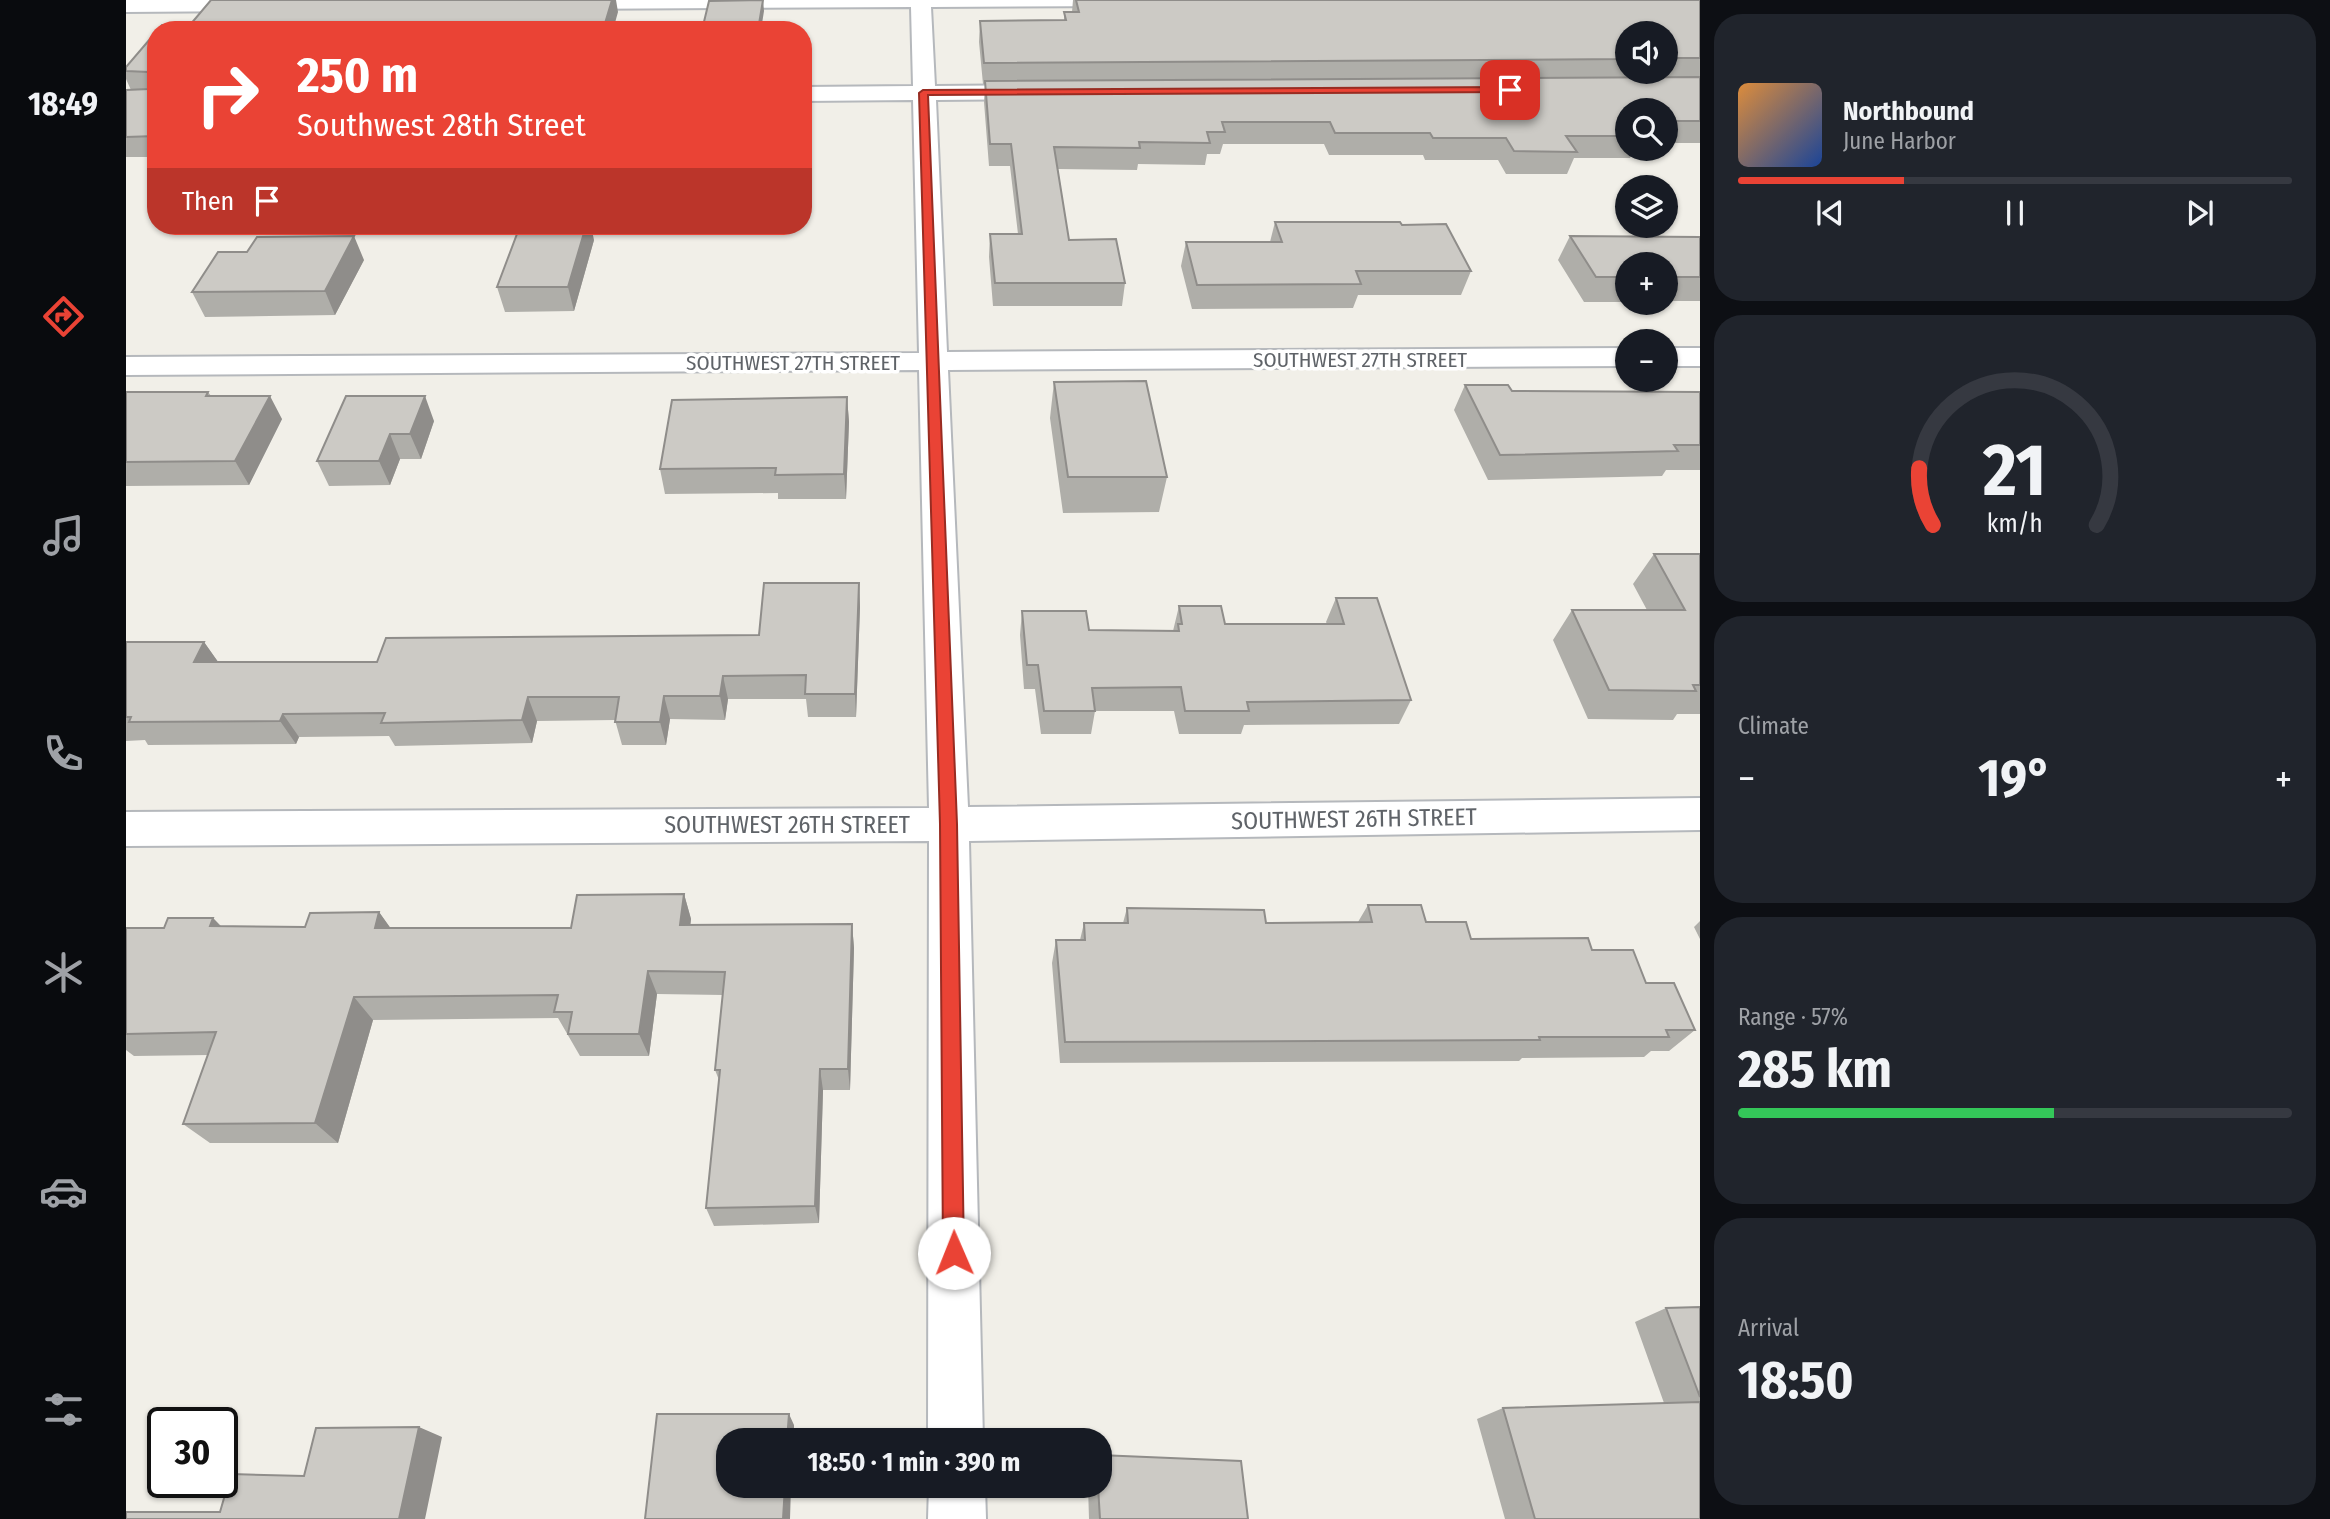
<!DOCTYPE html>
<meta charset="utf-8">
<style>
:root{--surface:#171b24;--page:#20242c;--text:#f1f3f6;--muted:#9ea1a6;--line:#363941;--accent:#ea4335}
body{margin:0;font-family:"Fira Sans Condensed",sans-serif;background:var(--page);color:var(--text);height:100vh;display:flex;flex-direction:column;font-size:26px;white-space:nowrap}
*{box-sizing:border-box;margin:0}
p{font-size:23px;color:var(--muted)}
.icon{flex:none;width:38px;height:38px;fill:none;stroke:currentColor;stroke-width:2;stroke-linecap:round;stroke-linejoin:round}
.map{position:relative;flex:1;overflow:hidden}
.drawer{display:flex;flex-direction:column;gap:14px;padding:14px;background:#0d0f14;width:630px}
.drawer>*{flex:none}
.top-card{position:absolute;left:21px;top:21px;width:665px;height:214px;border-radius:28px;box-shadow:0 2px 5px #0004;background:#ea4335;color:#fff;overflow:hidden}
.buttons{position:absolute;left:1489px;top:21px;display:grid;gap:14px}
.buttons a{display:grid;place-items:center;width:63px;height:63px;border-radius:50%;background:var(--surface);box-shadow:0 2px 5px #0004;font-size:35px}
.speed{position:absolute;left:21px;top:1407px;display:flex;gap:14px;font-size:35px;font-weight:700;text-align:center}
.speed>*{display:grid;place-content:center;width:91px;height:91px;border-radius:50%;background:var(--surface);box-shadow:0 2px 5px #0004;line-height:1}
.speed .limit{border:4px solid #111;border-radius:10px;background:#fff;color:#111}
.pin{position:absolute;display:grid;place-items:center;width:60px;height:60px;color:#fff;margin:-30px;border-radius:14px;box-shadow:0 4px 10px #0006}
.me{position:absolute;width:77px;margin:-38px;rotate:359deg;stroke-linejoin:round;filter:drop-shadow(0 0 5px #0008)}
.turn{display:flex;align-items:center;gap:24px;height:147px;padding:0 35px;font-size:32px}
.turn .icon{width:91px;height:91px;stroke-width:2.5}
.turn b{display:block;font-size:49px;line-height:60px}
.then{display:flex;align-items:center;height:66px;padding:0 35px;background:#0003;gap:14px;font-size:26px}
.big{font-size:52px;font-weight:700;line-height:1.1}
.drawer .widget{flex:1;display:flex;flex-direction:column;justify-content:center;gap:10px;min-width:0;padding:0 24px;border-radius:28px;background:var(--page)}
.drawer .dial{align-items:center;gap:0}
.dial svg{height:182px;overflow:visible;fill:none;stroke:var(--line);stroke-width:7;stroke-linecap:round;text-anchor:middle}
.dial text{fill:var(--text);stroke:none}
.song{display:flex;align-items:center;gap:21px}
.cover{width:84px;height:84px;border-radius:10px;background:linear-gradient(135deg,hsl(30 70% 55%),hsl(220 70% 35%))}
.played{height:7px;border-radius:4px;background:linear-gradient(90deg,var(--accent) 30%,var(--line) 30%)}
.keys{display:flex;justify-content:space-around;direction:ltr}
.heat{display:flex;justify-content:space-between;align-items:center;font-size:38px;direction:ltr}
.charge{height:10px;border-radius:5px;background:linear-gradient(90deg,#34c759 57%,var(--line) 0)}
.trip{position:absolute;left:590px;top:1428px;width:396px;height:70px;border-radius:28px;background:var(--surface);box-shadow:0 2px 5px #0004;font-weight:700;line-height:70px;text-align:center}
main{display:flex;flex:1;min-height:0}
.tabs{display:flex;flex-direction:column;width:126px;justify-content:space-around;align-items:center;background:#090b0e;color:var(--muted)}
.tabs .icon{width:49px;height:49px}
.tabs .current{color:var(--accent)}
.tabs b{font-size:32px;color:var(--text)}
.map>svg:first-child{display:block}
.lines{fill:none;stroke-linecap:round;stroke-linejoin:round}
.minor-casing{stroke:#b5b8bc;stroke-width:4}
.minor{fill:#fff;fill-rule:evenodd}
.wall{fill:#afaea9;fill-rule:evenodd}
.shaded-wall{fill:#8f8d8a}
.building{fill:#cccac5;stroke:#8f8d8a;stroke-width:2}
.route{fill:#ea4335;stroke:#982c22;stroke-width:2}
.labels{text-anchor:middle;stroke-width:7;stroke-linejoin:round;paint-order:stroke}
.far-street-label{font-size:21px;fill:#5f6368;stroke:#fff}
.street-label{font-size:24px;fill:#5f6368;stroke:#fff}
</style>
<main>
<nav class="tabs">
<b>18:49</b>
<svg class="icon current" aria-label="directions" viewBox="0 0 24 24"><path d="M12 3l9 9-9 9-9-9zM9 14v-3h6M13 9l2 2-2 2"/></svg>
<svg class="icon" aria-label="music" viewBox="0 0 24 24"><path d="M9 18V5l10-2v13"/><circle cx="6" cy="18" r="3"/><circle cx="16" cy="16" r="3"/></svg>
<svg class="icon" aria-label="phone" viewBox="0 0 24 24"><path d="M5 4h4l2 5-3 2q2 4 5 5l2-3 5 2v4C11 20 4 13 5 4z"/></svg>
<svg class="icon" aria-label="climate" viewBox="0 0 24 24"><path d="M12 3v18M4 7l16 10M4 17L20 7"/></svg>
<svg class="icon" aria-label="car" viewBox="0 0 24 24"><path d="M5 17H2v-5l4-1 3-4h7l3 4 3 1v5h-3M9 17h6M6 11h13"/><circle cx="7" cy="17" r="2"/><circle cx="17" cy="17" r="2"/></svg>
<svg class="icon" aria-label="filters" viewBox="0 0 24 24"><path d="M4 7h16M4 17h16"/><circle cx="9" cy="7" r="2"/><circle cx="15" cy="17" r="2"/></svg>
</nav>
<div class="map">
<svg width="1574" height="1519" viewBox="0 0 1574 1519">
<rect width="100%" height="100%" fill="#f1efe8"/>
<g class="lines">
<g class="minor-casing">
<path id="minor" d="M 0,0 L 136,0 L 142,5 L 139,9 L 132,11 L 0,12 Z
M 429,0 L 1010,0 L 1007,4 L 1000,6 L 805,7 L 809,86 L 910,85 L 918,87 L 921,92 L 918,97 L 910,99 L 810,100 L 821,352 L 1502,348 L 1502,366 L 822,370 L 842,807 L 1574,798 L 1574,830 L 843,841 L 857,1440 L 802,1440 L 803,841 L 0,846 L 0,812 L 803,808 L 793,370 L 0,375 L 0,357 L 793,353 L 787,100 L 677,101 L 677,87 L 787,86 L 785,7 L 437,9 L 430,7 L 427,3 Z
M 1540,348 L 1574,348 L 1574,366 L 1540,366 Z
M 803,1486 L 859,1486 L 860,1519 L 802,1519 Z"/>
</g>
<use href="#minor" class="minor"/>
</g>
<path class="wall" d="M 947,0 L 1574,0 L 1574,143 L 1540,143 L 1540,110 L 1502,110 L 1502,149 L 1509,149 L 1504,158 L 1448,158 L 1441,174 L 1380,174 L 1372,160 L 1299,160 L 1297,155 L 1203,155 L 1198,144 L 1097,144 L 1094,154 L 1081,154 L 1079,165 L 1012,164 L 1011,170 L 932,169 L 943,240 L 999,283 L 996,306 L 867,306 L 863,257 L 864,234 L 892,234 L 884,166 L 863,166 L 858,102 L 859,84 L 857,84 L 853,42 L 854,21 L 938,20 L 938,12 L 946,12 ZM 1502,33 L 1540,33 L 1540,72 L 1502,72 Z
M 30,32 L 30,157 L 0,157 L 0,90 L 5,90 L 0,79 L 0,67 Z
M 1149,222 L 1276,225 L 1345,271 L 1335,295 L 1232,295 L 1227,308 L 1066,309 L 1055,266 L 1060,242 L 1144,242 Z
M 1444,236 L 1574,237 L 1574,301 L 1540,301 L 1540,264 L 1502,264 L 1502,302 L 1458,302 L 1432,260 Z
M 468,240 L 448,311 L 379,312 L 371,287 Z
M 238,260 L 209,315 L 79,317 L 66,292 Z
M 928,382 L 1041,477 L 1033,512 L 937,513 L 924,418 Z
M 1339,385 L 1386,391 L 1574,392 L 1574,470 L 1540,470 L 1536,476 L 1362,480 L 1328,410 Z
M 0,392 L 82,392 L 85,396 L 156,419 L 123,485 L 0,486 Z
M 220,396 L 308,421 L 295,459 L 274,459 L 264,485 L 203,486 L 191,461 Z
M 721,397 L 723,422 L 720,499 L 652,499 L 652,493 L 539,494 L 534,469 Z
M 1528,554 L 1574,554 L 1574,714 L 1551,714 L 1547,720 L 1462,719 L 1427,640 L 1446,610 L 1521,610 L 1507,584 Z
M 733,583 L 734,607 L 730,717 L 682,717 L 680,699 L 602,699 L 599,720 L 544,719 L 540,745 L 496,745 L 489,720 L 411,721 L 406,743 L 269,746 L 263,736 L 173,737 L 170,744 L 22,745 L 19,740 L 0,741 L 0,642 L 78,642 L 92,662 L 251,662 L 633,635 Z
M 1210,598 L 1285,700 L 1273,724 L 1118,725 L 1115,734 L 1053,734 L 1048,711 L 969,711 L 965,734 L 915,734 L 909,689 L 898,689 L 894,635 L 896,611 L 963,630 L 1047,631 L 1053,606 L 1099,624 L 1201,624 L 1200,622 Z
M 558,894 L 565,919 L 564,925 L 726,924 L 728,948 L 724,1090 L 697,1090 L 693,1223 L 588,1226 L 580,1208 L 593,1080 L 589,1070 L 597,995 L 531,994 L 523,1056 L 454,1056 L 432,1018 L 247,1020 L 212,1143 L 84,1143 L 57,1124 L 82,1055 L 8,1056 L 0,1050 L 0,928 L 38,928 L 87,918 L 95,926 L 179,927 L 253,912 L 264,928 L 445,928 Z
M 1242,905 L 1300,922 L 1345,939 L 1466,950 L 1520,983 L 1569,1030 L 1543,1051 L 1525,1051 L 1518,1057 L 1396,1058 L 1393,1061 L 934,1063 L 926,963 L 930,940 L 954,940 L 958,923 L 997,923 L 1001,908 L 1140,923 L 1232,922 Z
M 1574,921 L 1574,939 L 1568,927 Z
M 1574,1307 L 1574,1519 L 1379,1519 L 1351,1419 L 1377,1408 L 1538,1403 L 1509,1322 L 1540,1308 Z
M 962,1486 L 973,1486 L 1122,1519 L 963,1519 Z"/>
<path class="shaded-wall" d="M 486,0 L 490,0 L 492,12 L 487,30 L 477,30 Z
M 637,0 L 638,11 L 635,30 L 632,30 Z
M 460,226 L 465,226 L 468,240 L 448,311 L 442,287 Z
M 228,236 L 238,260 L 209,315 L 199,291 Z
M 144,396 L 156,419 L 123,485 L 109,461 Z
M 299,396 L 308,421 L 295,459 L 284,434 Z
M 721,397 L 723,422 L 720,499 L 718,474 Z
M 264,434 L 274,459 L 264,485 L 253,461 Z
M 733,583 L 734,607 L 730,717 L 729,694 Z
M 78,642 L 95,666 L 68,662 Z
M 597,676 L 602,699 L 599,720 L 594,696 Z
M 538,696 L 544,719 L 540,745 L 534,722 Z
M 402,697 L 411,721 L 406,743 L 396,720 Z
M 157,714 L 173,737 L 170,744 L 154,721 Z
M 558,894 L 565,919 L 562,949 L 554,925 Z
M 253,912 L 271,937 L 249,928 Z
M 87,918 L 110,943 L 84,926 Z
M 726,924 L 728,948 L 724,1090 L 722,1069 Z
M 522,971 L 531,994 L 523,1056 L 513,1034 Z
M 228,997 L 247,1020 L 212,1143 L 189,1123 Z
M 694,1069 L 697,1090 L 693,1223 L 689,1206 Z
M 663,1414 L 668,1425 L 668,1440 L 661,1440 Z
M 293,1427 L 316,1437 L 299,1519 L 273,1519 Z
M 659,1486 L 665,1486 L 664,1519 L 657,1519 Z"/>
<path class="building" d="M 85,0 L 486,0 L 477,30 L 32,30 L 36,25 L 64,25 Z
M 637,0 L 632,30 L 576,30 L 583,1 Z
M 950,0 L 1574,0 L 1574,58 L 1540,58 L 1540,33 L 1502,33 L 1502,59 L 858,63 L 854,21 L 940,20 L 938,12 L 953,12 Z
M 30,32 L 30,136 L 0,137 L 0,90 L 22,89 L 22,72 L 0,71 L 0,67 Z
M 1574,77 L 1574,121 L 1540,121 L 1540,110 L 1502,110 L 1502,136 L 1440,136 L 1451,152 L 1388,151 L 1380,138 L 1307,138 L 1304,133 L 1209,133 L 1204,122 L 1096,122 L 1099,132 L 1081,132 L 1084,143 L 1013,142 L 1014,148 L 928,147 L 943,240 L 990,239 L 999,283 L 869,283 L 864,234 L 896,234 L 885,144 L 864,144 L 859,81 Z
M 1149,222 L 1274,222 L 1276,225 L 1320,224 L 1345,271 L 1230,271 L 1235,284 L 1071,285 L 1060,242 L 1156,242 Z
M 394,226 L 460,226 L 442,287 L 371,287 Z
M 228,236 L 199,291 L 66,292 L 92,252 L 121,252 L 131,237 Z
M 1444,236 L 1574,237 L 1574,277 L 1540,277 L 1540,264 L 1502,264 L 1502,277 L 1470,277 Z
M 1020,381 L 1041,477 L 942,477 L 928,382 Z
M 1339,385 L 1382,385 L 1386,391 L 1574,392 L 1574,445 L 1548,445 L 1552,451 L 1374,455 Z
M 0,392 L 82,392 L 80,396 L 144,396 L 109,461 L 0,462 Z
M 220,396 L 299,396 L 284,434 L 264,434 L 253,461 L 191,461 Z
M 721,397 L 718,474 L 649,475 L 650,468 L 534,469 L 546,400 Z
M 1528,554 L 1574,554 L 1574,685 L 1567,685 L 1570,691 L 1483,690 L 1446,610 L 1559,610 Z
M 638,583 L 733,583 L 729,694 L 679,694 L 680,675 L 597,676 L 594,696 L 538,696 L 534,722 L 489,722 L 493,697 L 402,697 L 396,720 L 255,723 L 259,713 L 157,714 L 154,721 L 3,722 L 5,717 L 0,717 L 0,642 L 78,642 L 68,662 L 251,662 L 260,638 L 633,635 Z
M 1210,598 L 1251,598 L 1285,700 L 1121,702 L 1123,711 L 1059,711 L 1055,687 L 966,688 L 969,711 L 918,711 L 912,665 L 901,665 L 896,611 L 960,611 L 963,630 L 1053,631 L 1052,624 L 1056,624 L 1053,606 L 1095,606 L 1099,624 L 1218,624 Z
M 558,894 L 554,925 L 726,924 L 722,1069 L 694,1069 L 689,1206 L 580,1208 L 594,1070 L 589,1070 L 599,972 L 522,971 L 513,1034 L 442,1034 L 446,1012 L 428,1012 L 432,995 L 228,997 L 189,1123 L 57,1124 L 90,1032 L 0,1034 L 0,928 L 38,928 L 42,918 L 87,918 L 84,926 L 179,927 L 184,913 L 253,912 L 249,928 L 445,928 L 451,895 Z
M 1242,905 L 1295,905 L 1300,922 L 1340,922 L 1345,939 L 1462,938 L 1466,950 L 1507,950 L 1520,983 L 1548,983 L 1569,1030 L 1540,1030 L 1543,1037 L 1413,1037 L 1414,1040 L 939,1042 L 930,940 L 959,940 L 958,923 L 1002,923 L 1001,908 L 1138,910 L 1140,923 L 1246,922 Z
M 1574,1307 L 1574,1397 L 1540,1308 Z
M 1574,1402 L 1574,1519 L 1409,1519 L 1377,1408 Z
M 531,1414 L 663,1414 L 661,1440 L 602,1440 L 602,1486 L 659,1486 L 657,1519 L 519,1519 Z
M 293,1427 L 273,1519 L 0,1519 L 0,1512 L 94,1512 L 105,1474 L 178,1476 L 190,1428 Z
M 973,1455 L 1115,1461 L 1122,1519 L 974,1519 L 972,1486 L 973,1486 Z"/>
<path class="route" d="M 1384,87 L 1389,90 L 1388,92 L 802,95 L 831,824 L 838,1253 L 835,1260 L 828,1263 L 820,1260 L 817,1253 L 814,824 L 793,93 L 797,90 Z"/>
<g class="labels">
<g class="far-street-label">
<text x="1234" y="367">SOUTHWEST 27TH STREET</text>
<text x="667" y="370">SOUTHWEST 27TH STREET</text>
</g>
<g class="street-label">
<text transform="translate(1228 819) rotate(-1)" y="8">SOUTHWEST 26TH STREET</text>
<text x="661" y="833">SOUTHWEST 26TH STREET</text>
</g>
</g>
</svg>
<div class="buttons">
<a><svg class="icon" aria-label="sound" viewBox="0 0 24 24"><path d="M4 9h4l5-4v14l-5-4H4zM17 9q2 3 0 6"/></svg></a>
<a><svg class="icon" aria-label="search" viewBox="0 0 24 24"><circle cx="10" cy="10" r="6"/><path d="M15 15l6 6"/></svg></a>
<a><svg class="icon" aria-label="layers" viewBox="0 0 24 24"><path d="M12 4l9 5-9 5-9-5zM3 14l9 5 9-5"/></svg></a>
<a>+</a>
<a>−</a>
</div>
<div class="speed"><div class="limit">30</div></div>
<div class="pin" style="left:1384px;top:90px;background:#d93025"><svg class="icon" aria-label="arrive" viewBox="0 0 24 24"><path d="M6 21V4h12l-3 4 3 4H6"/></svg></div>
<svg class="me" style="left:828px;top:1253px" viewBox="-20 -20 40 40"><circle r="19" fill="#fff"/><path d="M0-13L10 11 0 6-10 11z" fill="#ea4335"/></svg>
<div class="trip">18:50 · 1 min · 390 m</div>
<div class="top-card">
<div class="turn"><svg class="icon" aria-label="right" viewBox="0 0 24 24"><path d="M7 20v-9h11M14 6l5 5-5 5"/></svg><div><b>250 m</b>Southwest 28th Street</div></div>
<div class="then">Then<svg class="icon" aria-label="arrive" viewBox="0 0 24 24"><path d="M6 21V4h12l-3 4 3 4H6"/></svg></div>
</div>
</div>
<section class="drawer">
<div class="widget">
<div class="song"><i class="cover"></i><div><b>Northbound</b><p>June Harbor</p></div></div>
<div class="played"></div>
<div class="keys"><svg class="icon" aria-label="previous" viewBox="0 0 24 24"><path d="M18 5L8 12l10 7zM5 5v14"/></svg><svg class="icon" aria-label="pause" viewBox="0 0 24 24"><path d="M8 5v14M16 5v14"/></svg><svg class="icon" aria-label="next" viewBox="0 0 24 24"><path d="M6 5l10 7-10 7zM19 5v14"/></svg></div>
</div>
<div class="widget dial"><svg viewBox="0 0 100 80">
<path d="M14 69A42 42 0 1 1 86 69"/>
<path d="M14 69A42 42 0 0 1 8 44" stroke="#ea4335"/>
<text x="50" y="56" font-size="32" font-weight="700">21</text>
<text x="50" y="72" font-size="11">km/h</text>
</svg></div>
<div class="widget"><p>Climate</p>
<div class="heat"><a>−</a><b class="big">19°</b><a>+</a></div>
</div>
<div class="widget"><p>Range · 57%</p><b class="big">285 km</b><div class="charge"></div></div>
<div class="widget"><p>Arrival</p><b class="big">18:50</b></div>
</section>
</main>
